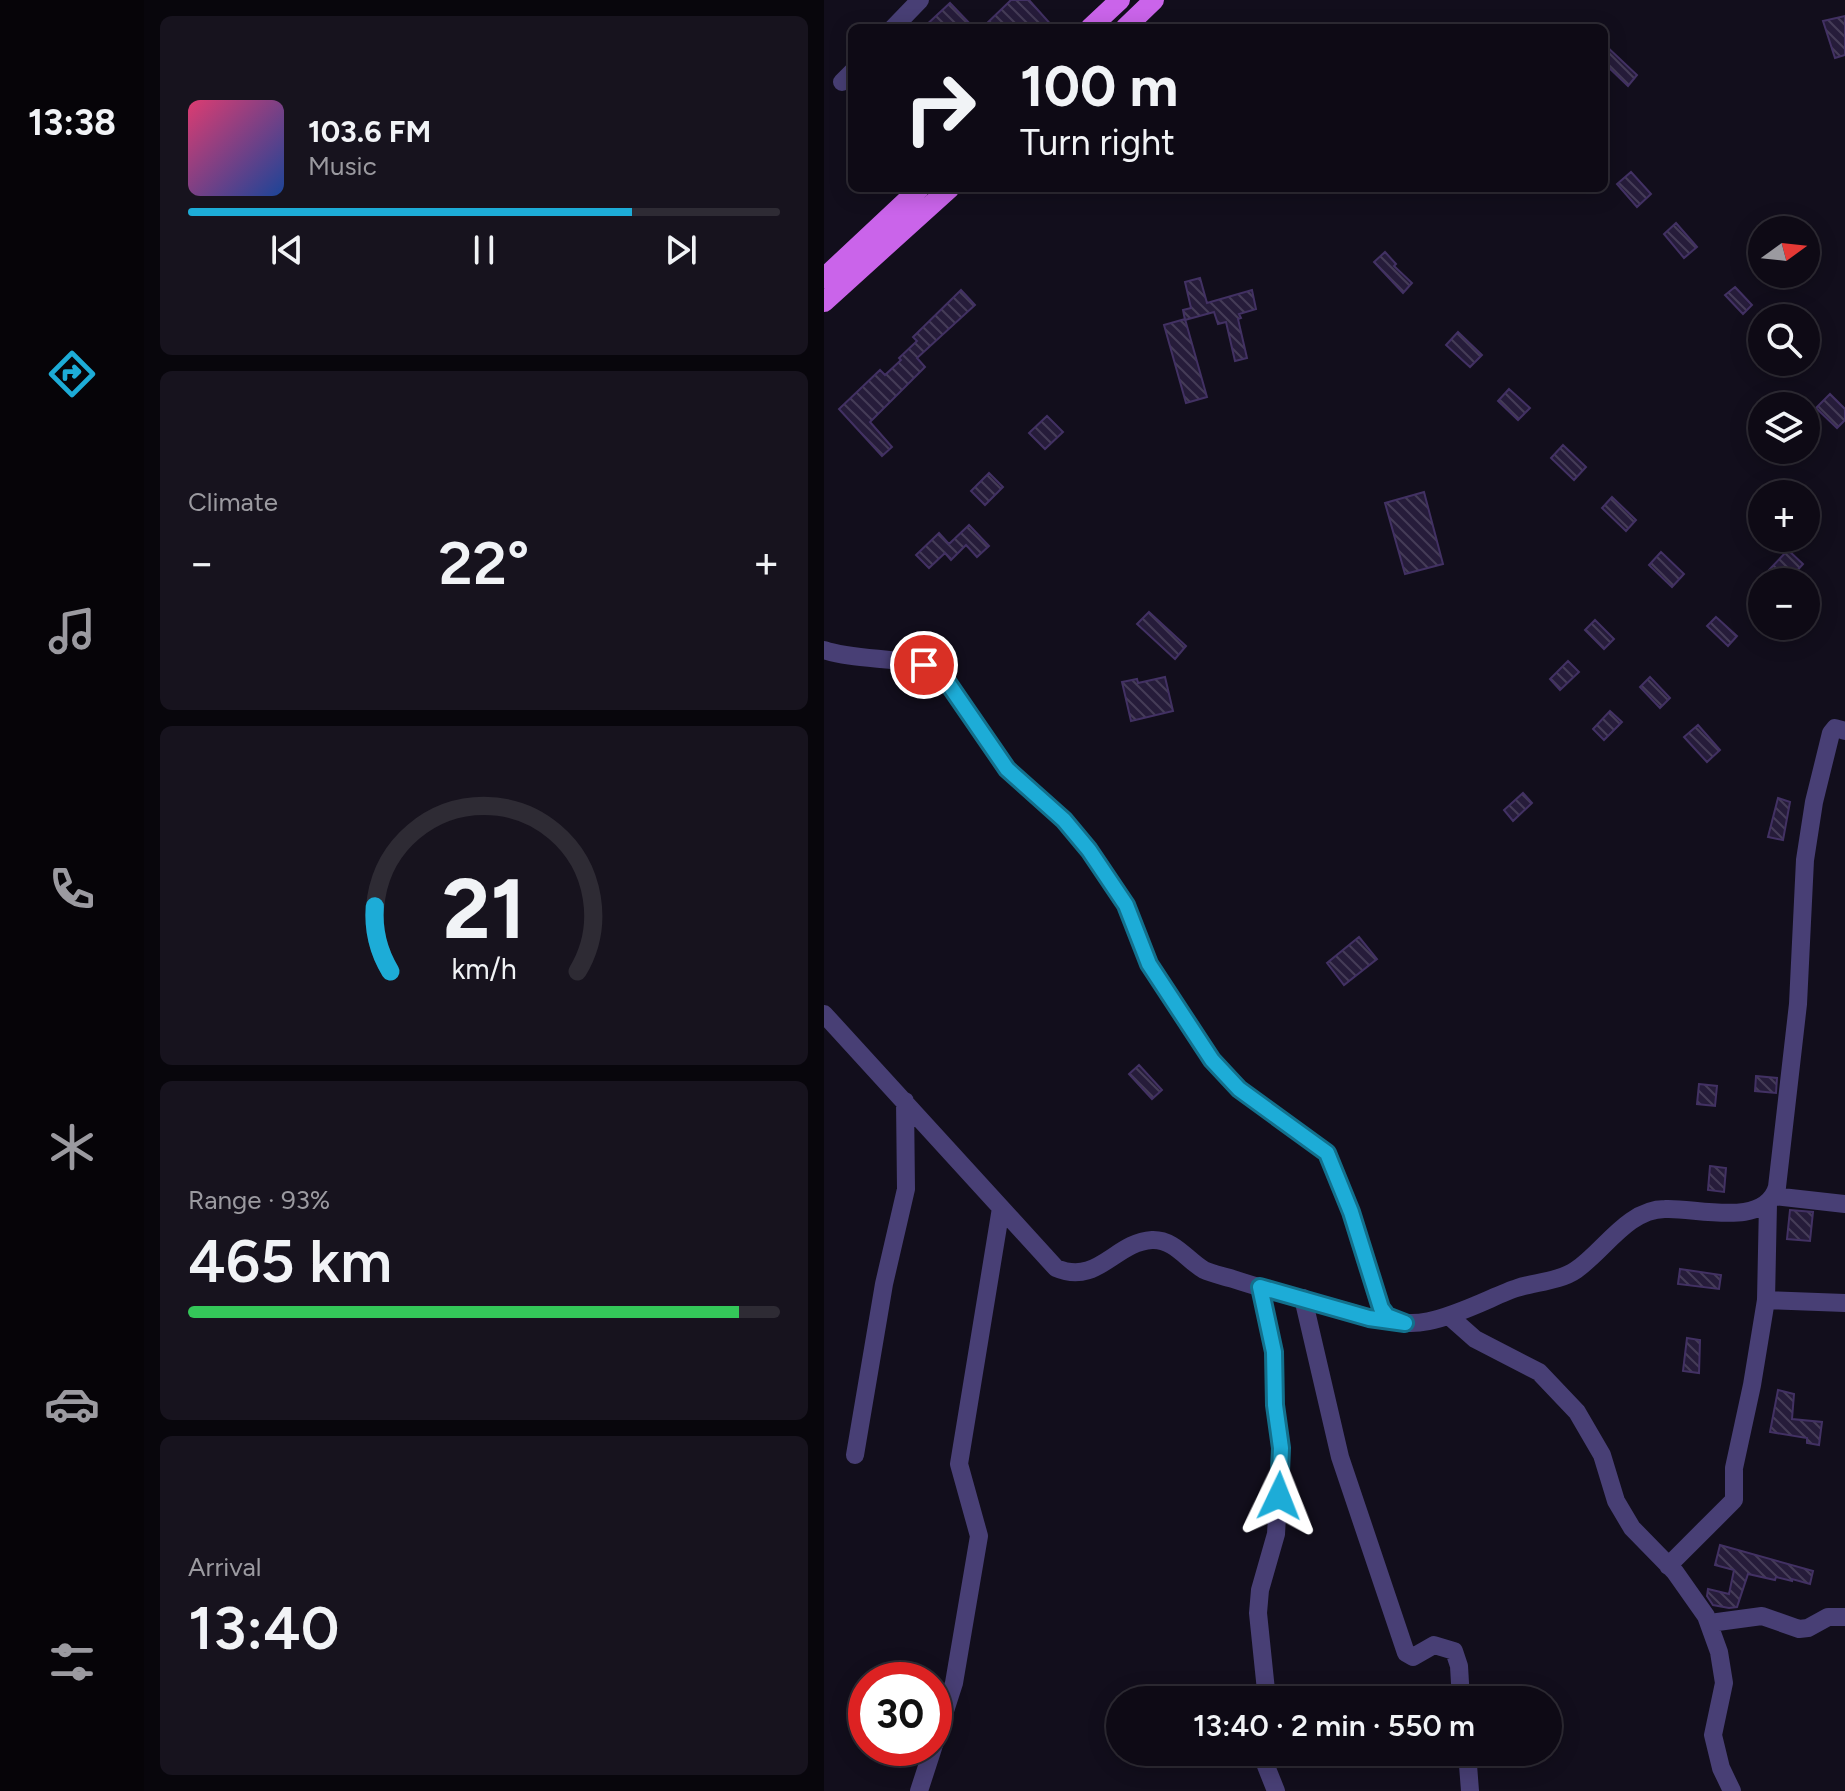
<!DOCTYPE html>
<meta charset="utf-8">
<style>
:root{--surface:#0e0a15;--page:#17131e;--text:#f1f3f6;--muted:#9b9aa0;--line:#2e2b34;--accent:#1dacd7}
body{margin:0;font-family:Figtree,sans-serif;background:var(--page);color:var(--text);height:100vh;display:flex;flex-direction:column;font-size:30px;white-space:nowrap}
*{box-sizing:border-box;margin:0}
p{font-size:26px;color:var(--muted)}
.icon{flex:none;width:44px;height:44px;fill:none;stroke:currentColor;stroke-width:2;stroke-linecap:round;stroke-linejoin:round}
.map{position:relative;flex:1;overflow:hidden}
.sheet{display:flex;flex-direction:column;gap:16px;padding:16px;background:#08060c;width:680px}
.sheet>*{flex:none}
.guide{position:absolute;left:24px;top:24px;width:760px;height:168px;border-radius:12px;box-shadow:0 4px 20px #0003,0 0 0 2px var(--line);background:#0e0a15;color:var(--text);overflow:hidden}
.needle{width:52px;rotate:75deg}
.tools{position:absolute;left:924px;top:216px;display:grid;gap:16px}
.tools a{display:grid;place-items:center;width:72px;height:72px;border-radius:50%;background:var(--surface);box-shadow:0 4px 20px #0003,0 0 0 2px var(--line);font-size:40px}
.speed{position:absolute;left:24px;top:1662px;display:flex;gap:16px;font-size:40px;font-weight:700;text-align:center}
.speed>*{display:grid;place-content:center;width:104px;height:104px;border-radius:50%;background:var(--surface);box-shadow:0 4px 20px #0003,0 0 0 2px var(--line);line-height:1}
.speed .limit{border:12px solid #d22;background:#fff;color:#111}
.pin{position:absolute;display:grid;place-items:center;width:68px;height:68px;color:#fff;margin:-34px;border:4px solid #fff;border-radius:50%;box-shadow:0 2px 8px #0007}
.me{position:absolute;width:88px;margin:-44px;rotate:2deg;stroke-linejoin:round;filter:drop-shadow(0 0 6px #0008)}
.turn{display:flex;align-items:center;gap:28px;height:168px;padding:0 40px;font-size:36px}
.turn .icon{width:104px;height:104px;stroke-width:2.5}
.turn b{display:block;font-size:56px;line-height:68px}
.big{font-size:60px;font-weight:600;line-height:1.1}
.sheet .tile{flex:1;display:flex;flex-direction:column;justify-content:center;gap:12px;min-width:0;padding:0 28px;border-radius:12px;background:var(--page)}
.sheet .dial{align-items:center;gap:0}
.dial svg{height:208px;overflow:visible;fill:none;stroke:var(--line);stroke-width:7;stroke-linecap:round;text-anchor:middle}
.dial text{fill:var(--text);stroke:none}
.song{display:flex;align-items:center;gap:24px}
.cover{width:96px;height:96px;border-radius:12px;background:linear-gradient(135deg,hsl(340 70% 55%),hsl(220 70% 35%))}
.played{height:8px;border-radius:4px;background:linear-gradient(90deg,var(--accent) 75%,var(--line) 75%)}
.keys{display:flex;justify-content:space-around;direction:ltr}
.heat{display:flex;justify-content:space-between;align-items:center;font-size:44px;direction:ltr}
.charge{height:12px;border-radius:6px;background:linear-gradient(90deg,#34c759 93%,var(--line) 0)}
.trip{position:absolute;left:282px;top:1686px;width:456px;height:80px;border-radius:40px;background:var(--surface);box-shadow:0 4px 20px #0003,0 0 0 2px var(--line);font-weight:600;line-height:80px;text-align:center}
main{display:flex;flex:1;min-height:0}
.tabs{display:flex;flex-direction:column;width:144px;justify-content:space-around;align-items:center;background:#060408;color:var(--muted)}
.tabs .icon{width:56px;height:56px}
.tabs .selected{color:var(--accent)}
.tabs b{font-size:36px;color:var(--text)}
.map>svg:first-child{display:block}
.building{fill:url(#building-back-hatch);stroke:#423163;stroke-width:2}
.lines{fill:none;stroke-linecap:round;stroke-linejoin:round}
.minor{stroke:#483f75;stroke-width:18}
.major{stroke:#ca64ea;stroke-width:20}
.route-casing{stroke:#13708c;stroke-width:20}
.route{stroke:#1dacd7;stroke-width:14}
</style>
<main>
<nav class="tabs">
<b>13:38</b>
<svg class="icon selected" aria-label="directions" viewBox="0 0 24 24"><path d="M12 3l9 9-9 9-9-9zM9 14v-3h6M13 9l2 2-2 2"/></svg>
<svg class="icon" aria-label="music" viewBox="0 0 24 24"><path d="M9 18V5l10-2v13"/><circle cx="6" cy="18" r="3"/><circle cx="16" cy="16" r="3"/></svg>
<svg class="icon" aria-label="phone" viewBox="0 0 24 24"><path d="M5 4h4l2 5-3 2q2 4 5 5l2-3 5 2v4C11 20 4 13 5 4z"/></svg>
<svg class="icon" aria-label="climate" viewBox="0 0 24 24"><path d="M12 3v18M4 7l16 10M4 17L20 7"/></svg>
<svg class="icon" aria-label="car" viewBox="0 0 24 24"><path d="M5 17H2v-5l4-1 3-4h7l3 4 3 1v5h-3M9 17h6M6 11h13"/><circle cx="7" cy="17" r="2"/><circle cx="17" cy="17" r="2"/></svg>
<svg class="icon" aria-label="filters" viewBox="0 0 24 24"><path d="M4 7h16M4 17h16"/><circle cx="9" cy="7" r="2"/><circle cx="15" cy="17" r="2"/></svg>
</nav>
<section class="sheet">
<div class="tile">
<div class="song"><i class="cover"></i><div><b>103.6 FM</b><p>Music</p></div></div>
<div class="played"></div>
<div class="keys"><svg class="icon" aria-label="previous" viewBox="0 0 24 24"><path d="M18 5L8 12l10 7zM5 5v14"/></svg><svg class="icon" aria-label="pause" viewBox="0 0 24 24"><path d="M8 5v14M16 5v14"/></svg><svg class="icon" aria-label="next" viewBox="0 0 24 24"><path d="M6 5l10 7-10 7zM19 5v14"/></svg></div>
</div>
<div class="tile"><p>Climate</p>
<div class="heat"><a>−</a><b class="big">22°</b><a>+</a></div>
</div>
<div class="tile dial"><svg viewBox="0 0 100 80">
<path d="M14 69A42 42 0 1 1 86 69"/>
<path d="M14 69A42 42 0 0 1 8 44" stroke="#1dacd7"/>
<text x="50" y="56" font-size="32" font-weight="700">21</text>
<text x="50" y="72" font-size="11">km/h</text>
</svg></div>
<div class="tile"><p>Range · 93%</p><b class="big">465 km</b><div class="charge"></div></div>
<div class="tile"><p>Arrival</p><b class="big">13:40</b></div>
</section>
<div class="map">
<svg width="1021" height="1791" viewBox="0 0 1021 1791">
<defs>
<pattern id="building-back-hatch" width="6" height="6" patternUnits="userSpaceOnUse" patternTransform="scale(2)"><rect width="6" height="6" fill="#261c3a"/><path d="M-1 5l2 2M0 0l6 6M5-1l2 2" fill="none" stroke="#453c57"/></pattern>
</defs>
<rect width="100%" height="100%" fill="#120e1c"/>
<path class="building" d="M 187,0 L 205,0 L 230,28 L 158,28 Z
M 126,3 L 150,28 L 99,28 Z
M 1021,16 L 1021,55 L 1011,58 L 999,21 Z
M 780,44 L 813,75 L 804,86 L 780,63 Z
M 807,172 L 827,194 L 813,207 L 793,184 Z
M 852,223 L 873,247 L 860,258 L 840,234 Z
M 561,252 L 572,264 L 570,266 L 588,283 L 579,293 L 550,262 Z
M 376,278 L 383,303 L 428,290 L 432,309 L 415,314 L 417,318 L 414,319 L 423,358 L 411,361 L 402,322 L 394,324 L 390,312 L 361,320 L 359,310 L 367,308 L 361,282 Z
M 911,287 L 928,305 L 919,314 L 901,295 Z
M 137,290 L 151,305 L 93,358 L 101,367 L 46,422 L 68,447 L 58,456 L 15,409 L 56,370 L 61,375 L 77,360 L 75,358 L 93,341 L 89,337 Z
M 361,319 L 383,397 L 362,403 L 340,325 Z
M 634,332 L 658,355 L 646,367 L 622,345 Z
M 685,389 L 706,408 L 694,420 L 674,401 Z
M 1006,394 L 1021,409 L 1021,420 L 1013,428 L 992,408 Z
M 223,416 L 239,432 L 221,449 L 205,433 Z
M 739,445 L 762,467 L 750,480 L 727,458 Z
M 165,473 L 179,487 L 161,505 L 147,491 Z
M 600,492 L 619,564 L 581,574 L 561,503 Z
M 788,497 L 812,520 L 802,531 L 778,508 Z
M 145,525 L 165,546 L 153,557 L 142,545 L 127,560 L 121,553 L 105,568 L 92,555 L 115,533 L 125,544 Z
M 964,550 L 979,564 L 963,582 L 958,582 L 945,570 Z
M 837,552 L 860,574 L 848,587 L 825,565 Z
M 325,612 L 362,646 L 351,659 L 313,624 Z
M 892,617 L 913,636 L 904,646 L 883,626 Z
M 771,620 L 790,639 L 780,649 L 761,630 Z
M 744,661 L 755,672 L 736,690 L 726,679 Z
M 341,677 L 349,711 L 307,721 L 298,682 L 313,679 L 314,683 Z
M 826,677 L 846,698 L 836,708 L 816,687 Z
M 786,711 L 798,722 L 780,740 L 769,729 Z
M 874,725 L 896,750 L 883,762 L 860,737 Z
M 699,793 L 708,803 L 689,821 L 680,810 Z
M 954,798 L 966,802 L 959,840 L 944,837 Z
M 535,937 L 553,959 L 520,985 L 503,963 Z
M 315,1065 L 338,1090 L 328,1099 L 305,1074 Z
M 932,1076 L 953,1078 L 952,1093 L 931,1091 Z
M 875,1084 L 893,1086 L 891,1106 L 873,1104 Z
M 886,1166 L 902,1168 L 900,1192 L 884,1190 Z
M 966,1210 L 989,1212 L 986,1241 L 963,1239 Z
M 856,1269 L 897,1275 L 895,1289 L 854,1284 Z
M 863,1338 L 876,1340 L 875,1373 L 859,1371 Z
M 954,1390 L 970,1394 L 968,1419 L 998,1422 L 995,1445 L 983,1443 L 983,1438 L 946,1432 Z
M 896,1545 L 989,1571 L 986,1584 L 968,1579 L 968,1581 L 952,1577 L 951,1580 L 924,1574 L 913,1607 L 905,1608 L 889,1605 L 883,1596 L 884,1589 L 905,1594 L 910,1570 L 891,1565 Z"/>
<g class="lines">
<path class="minor" d="M 69,28 L 96,0
M 18,82 L 28,72
M 0,650 C 34,662 93,656 117,673 L 183,769 L 240,820 L 265,850 L 302,905 L 325,964 L 388,1060 L 415,1089 L 503,1153 L 527,1212 L 557,1308 C 580,1348 663,1297 693,1288 C 712,1282 736,1281 752,1270 C 772,1256 787,1235 807,1221 C 817,1214 829,1209 841,1209 C 871,1207 941,1229 953,1187 L 974,1004 L 981,860 L 990,802 L 1007,733 L 1011,728 L 1021,731
M 0,1014 L 232,1268 C 274,1286 291,1242 328,1240 C 350,1239 363,1260 380,1270 C 388,1274 400,1276 409,1279 C 454,1294 500,1304 545,1318 L 572,1322
M 950,1196 L 1021,1204
M 436,1287 L 450,1352 L 451,1405 L 457,1448 L 452,1534 L 436,1590 L 434,1613 L 443,1700
M 479,1298 L 516,1457 L 582,1653 L 589,1657 L 610,1645 L 630,1651 L 635,1666 L 637,1700
M 942,1300 L 1021,1303
M 625,1316 L 651,1339 L 715,1372 L 753,1412 L 778,1455 L 792,1501 L 808,1528 L 851,1572 L 882,1616 L 895,1652 L 900,1683 L 889,1735 L 897,1768 L 908,1791
M 31,1455 L 60,1284 L 82,1189 L 81,1101
M 844,1566 L 910,1500 L 910,1468 L 928,1385 L 942,1300 L 944,1203
M 886,1623 L 938,1616 L 975,1629 L 984,1628 L 1004,1617 L 1021,1617
M 110,1745 L 130,1683 L 155,1536 L 135,1464 L 177,1208
M 443,1752 L 442,1766 L 452,1791
M 643,1752 L 646,1791
M 95,1791 L 109,1748"/>
<path class="major" d="M 266,28 L 296,0
M 301,28 L 330,0
M 0,278 L 96,188
M 0,302 L 126,188"/>
</g>
<g class="lines">
<g class="route-casing">
<path id="route" d="M 100,665 L 117,673 L 183,769 L 240,820 L 265,850 L 302,905 L 325,964 L 388,1060 L 415,1089 L 503,1153 L 527,1212 L 557,1308 L 563,1316 L 581,1323 L 545,1318 L 436,1287 L 450,1352 L 451,1405 L 457,1448 L 455,1496"/>
</g>
<use href="#route" class="route"/>
</g>
</svg>
<div class="tools">
<a><svg class="needle" viewBox="-14 -14 28 28"><path d="M0-13l5 13h-10z" fill="#e53935"/><path d="M0 13l5-13h-10z" fill="#9b9aa0"/></svg></a>
<a><svg class="icon" aria-label="search" viewBox="0 0 24 24"><circle cx="10" cy="10" r="6"/><path d="M15 15l6 6"/></svg></a>
<a><svg class="icon" aria-label="layers" viewBox="0 0 24 24"><path d="M12 4l9 5-9 5-9-5zM3 14l9 5 9-5"/></svg></a>
<a>+</a>
<a>−</a>
</div>
<div class="speed"><div class="limit">30</div></div>
<div class="pin" style="left:100px;top:665px;background:#d93025"><svg class="icon" aria-label="arrive" viewBox="0 0 24 24"><path d="M6 21V4h12l-3 4 3 4H6"/></svg></div>
<svg class="me" style="left:455px;top:1496px" viewBox="-20 -20 40 40"><path d="M0-17L14 15 0 8-14 15z" fill="#1dacd7" stroke="#fff" stroke-width="4"/></svg>
<div class="trip">13:40 · 2 min · 550 m</div>
<div class="guide">
<div class="turn"><svg class="icon" aria-label="right" viewBox="0 0 24 24"><path d="M7 20v-9h11M14 6l5 5-5 5"/></svg><div><b>100 m</b>Turn right</div></div>
</div>
</div>
</main>
